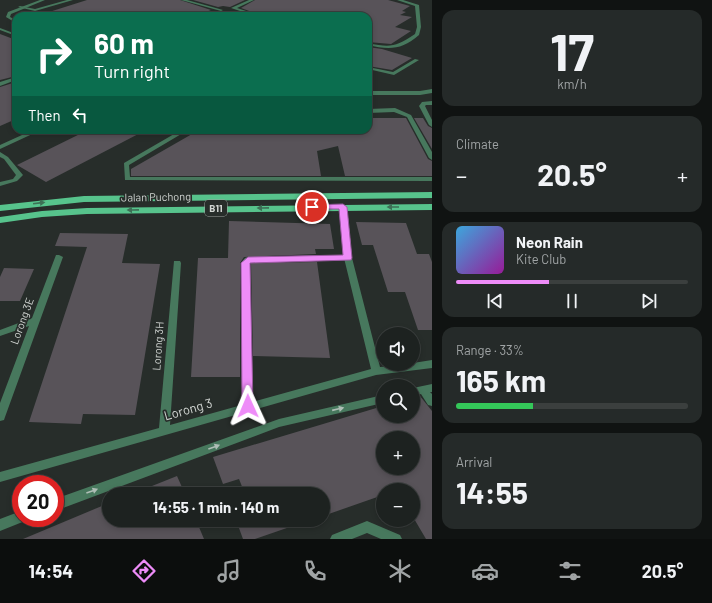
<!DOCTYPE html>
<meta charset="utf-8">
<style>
:root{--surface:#1d2220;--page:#252a29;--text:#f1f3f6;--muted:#a0a4a5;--line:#3b3f3e;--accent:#ee8cf8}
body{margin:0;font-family:Barlow,sans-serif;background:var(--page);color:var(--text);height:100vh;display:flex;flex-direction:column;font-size:15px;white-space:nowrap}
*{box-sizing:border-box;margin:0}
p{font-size:13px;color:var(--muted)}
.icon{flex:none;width:22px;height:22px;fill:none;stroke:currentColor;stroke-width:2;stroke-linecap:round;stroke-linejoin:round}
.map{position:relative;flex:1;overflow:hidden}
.drawer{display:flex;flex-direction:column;gap:10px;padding:10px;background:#101312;width:280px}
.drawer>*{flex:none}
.guide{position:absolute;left:12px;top:12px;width:360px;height:122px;border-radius:12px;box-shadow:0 2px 6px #0003,0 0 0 1px var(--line);background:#0b6e4f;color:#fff;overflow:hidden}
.tools{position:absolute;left:376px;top:327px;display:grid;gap:8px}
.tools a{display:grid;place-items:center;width:44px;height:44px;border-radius:50%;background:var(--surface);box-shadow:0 2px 6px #0003,0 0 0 1px var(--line);font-size:20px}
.speed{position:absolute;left:12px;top:475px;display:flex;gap:8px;font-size:20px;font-weight:700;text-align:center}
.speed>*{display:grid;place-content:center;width:52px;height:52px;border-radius:50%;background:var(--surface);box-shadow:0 2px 6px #0003,0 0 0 1px var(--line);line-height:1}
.speed .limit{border:6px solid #d22;background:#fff;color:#111}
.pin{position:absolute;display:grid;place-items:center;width:34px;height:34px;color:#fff;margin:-17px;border:2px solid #fff;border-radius:50%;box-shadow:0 1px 4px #0007}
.me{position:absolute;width:44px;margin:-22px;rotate:359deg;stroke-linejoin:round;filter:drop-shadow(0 0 3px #0008)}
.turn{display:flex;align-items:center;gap:14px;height:84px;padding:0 16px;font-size:18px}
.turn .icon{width:52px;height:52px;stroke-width:2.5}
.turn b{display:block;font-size:28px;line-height:34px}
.then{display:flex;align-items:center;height:38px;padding:0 16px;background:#0003;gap:8px;font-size:15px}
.big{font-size:30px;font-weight:700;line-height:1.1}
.drawer .widget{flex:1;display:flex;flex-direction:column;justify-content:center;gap:6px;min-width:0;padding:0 14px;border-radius:12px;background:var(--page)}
.drawer .dial{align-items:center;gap:0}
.dial b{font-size:52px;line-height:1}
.song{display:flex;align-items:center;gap:12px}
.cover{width:48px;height:48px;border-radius:6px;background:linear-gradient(135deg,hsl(200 70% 55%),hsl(300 70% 35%))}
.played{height:4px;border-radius:2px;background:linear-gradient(90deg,var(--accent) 40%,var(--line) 40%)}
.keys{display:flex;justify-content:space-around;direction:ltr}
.heat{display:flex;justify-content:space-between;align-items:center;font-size:22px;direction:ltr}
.charge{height:6px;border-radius:3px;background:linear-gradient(90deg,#34c759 33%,var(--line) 0)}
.trip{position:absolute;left:102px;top:487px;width:228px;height:40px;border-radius:20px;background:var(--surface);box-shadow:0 2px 6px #0003,0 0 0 1px var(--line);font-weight:700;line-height:40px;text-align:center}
.menu{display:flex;height:64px;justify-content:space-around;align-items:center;background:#0c0e0d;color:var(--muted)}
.menu .icon{width:28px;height:28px}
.menu .selected{color:var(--accent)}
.menu b{font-size:18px;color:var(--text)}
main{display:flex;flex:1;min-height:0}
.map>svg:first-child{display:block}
.building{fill:#585359;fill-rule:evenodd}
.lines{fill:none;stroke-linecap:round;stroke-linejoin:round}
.lane{fill:#47785d;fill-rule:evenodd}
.street{fill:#47785d;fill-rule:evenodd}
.primary{fill:#57c38c;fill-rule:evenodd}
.oneway{fill:#3d7056}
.oneway2{fill:#afbeb6}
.route{fill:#ee8cf8;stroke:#9b5ba1}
.labels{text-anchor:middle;stroke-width:3.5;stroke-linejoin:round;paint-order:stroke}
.shield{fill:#272d2a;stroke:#9fa3a0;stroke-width:1}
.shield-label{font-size:10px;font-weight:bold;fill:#d2d6d3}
.street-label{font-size:11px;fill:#d2d6d3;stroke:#272d2a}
.near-street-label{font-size:13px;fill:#d2d6d3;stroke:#272d2a}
</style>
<main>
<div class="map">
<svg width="432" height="539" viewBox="0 0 432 539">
<rect width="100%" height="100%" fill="#272d2a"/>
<path class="building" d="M 87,0 L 180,0 L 211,10 L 196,16 L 47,16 L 46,13 Z
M 193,0 L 245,0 L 230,7 L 223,6 L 218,7 Z
M 255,0 L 388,0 L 410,6 L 402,11 L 406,12 L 400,15 L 412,17 L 395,27 L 411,31 L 391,44 L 368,42 L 368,16 L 263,16 L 241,8 Z
M 0,34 L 16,40 L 16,76 L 0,80 Z
M 368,47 L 382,49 L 412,58 L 392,70 L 368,66 Z
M 16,82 L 16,119 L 0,126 L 0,87 Z
M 368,118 L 406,118 L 428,159 L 432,161 L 432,176 L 345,176 L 338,146 L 317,151 L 321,176 L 131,176 L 131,169 L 199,130 L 368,130 Z
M 414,118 L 423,118 L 428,126 L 432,128 L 432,149 Z
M 88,130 L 146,130 L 46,182 L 17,165 Z
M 229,221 L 330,224 L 334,249 L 315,249 L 316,254 L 244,257 L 240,263 L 240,377 L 191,377 L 198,258 L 228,258 Z
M 356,222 L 406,223 L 417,254 L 429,254 L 432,262 L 432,330 L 418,330 L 405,292 L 388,292 L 373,245 L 362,245 Z
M 60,233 L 128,234 L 122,263 L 160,264 L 135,415 L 83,414 L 81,424 L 29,422 L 87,247 L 55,246 Z
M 317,262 L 330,358 L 253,356 L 251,263 Z
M 4,268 L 34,269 L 20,301 L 0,301 L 0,277 Z
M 420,396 L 432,411 L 432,539 L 426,539 L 413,517 L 413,490 L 383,490 L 383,495 L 323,516 L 323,494 L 245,494 L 239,479 L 223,484 L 213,457 L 383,406 L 383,416 L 413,416 L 413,397 ZM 383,438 L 413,438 L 413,468 L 383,468 Z
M 177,476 L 185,494 L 132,494 Z
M 109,503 L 109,520 L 196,520 L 204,539 L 23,539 Z
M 236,520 L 310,520 L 255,539 L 243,539 Z"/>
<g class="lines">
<path class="lane" d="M 67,0 L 73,0 L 35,11 L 18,7 L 20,6 L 35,9 Z
M 181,0 L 187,0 L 223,10 L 221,11 Z
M 249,0 L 254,0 L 237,8 L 261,16 L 255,16 L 231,8 Z
M 397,0 L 403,0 L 419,5 L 421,27 L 419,35 C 402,50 389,50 368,45 L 368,43 C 391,48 395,47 415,34 L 417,27 L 415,6 Z
M 0,28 L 16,34 L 16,36 L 0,30 Z
M 415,59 L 419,60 L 394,75 L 368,69 L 368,67 L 393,72 Z
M 16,77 L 16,80 L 0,86 L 0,82 Z
M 432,101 L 432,105 L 426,105 L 425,106 L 432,120 L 432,127 L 429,125 L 419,106 L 422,102 Z
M 395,108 L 411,115 L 432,152 L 432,160 L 429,158 L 407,117 L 394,112 L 368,113 L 368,109 Z
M 181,130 L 188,130 L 129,165 L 130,177 L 432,177 L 432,181 L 125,180 L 124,163 Z
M 0,152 L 8,157 L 23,175 L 17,181 L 0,186 L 0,182 L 13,179 L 16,175 L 4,159 L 0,157 Z
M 348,255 L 351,256 L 352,258 L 351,260 L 250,262 L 249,264 L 253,406 L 252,409 L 248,410 L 244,409 L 243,406 L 241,263 L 245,258 L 248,257 Z
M 432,384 L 432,392 L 430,392 L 432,394 L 432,406 L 428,405 L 421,394 L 413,396 L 413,388 Z
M 383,395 L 383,403 L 279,427 L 55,511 L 55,499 L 279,419 Z
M 21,511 L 21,518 L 27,518 L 25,521 L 0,531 L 0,519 Z
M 367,521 L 400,535 L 402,539 L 381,539 L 367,533 L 352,539 L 330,539 L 332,535 Z"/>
<path class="street" d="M 40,0 L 45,0 L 11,14 L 10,17 L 16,20 L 16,23 L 6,17 L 8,12 Z
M 432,89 L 432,93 L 420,95 L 368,95 L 368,91 L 420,91 Z
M 33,130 L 41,130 L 0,149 L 0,145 Z
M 343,205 L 347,207 L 352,258 L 380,367 L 413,364 L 413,363 L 432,360 L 432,368 L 376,375 L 0,482 L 0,472 L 159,428 L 174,261 L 180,261 L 181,263 L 170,425 L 371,369 L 344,258 L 339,207 Z
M 56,255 L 59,255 L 63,257 L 5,417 L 4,420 L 0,421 L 0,403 L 29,326 L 0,336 L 0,330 L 32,318 Z"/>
<path class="primary" d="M 432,192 L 432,198 L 84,202 L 0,211 L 0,205 L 84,196 Z
M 432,204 L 432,210 L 87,214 L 42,217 L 0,223 L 0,217 L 42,211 L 87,208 Z"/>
</g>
<defs><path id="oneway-solid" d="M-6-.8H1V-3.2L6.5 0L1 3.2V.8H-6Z"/></defs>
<g class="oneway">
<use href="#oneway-solid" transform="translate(39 203) rotate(-7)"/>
<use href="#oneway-solid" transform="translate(393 207) rotate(180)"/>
<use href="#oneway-solid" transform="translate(263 208) rotate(179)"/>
<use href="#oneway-solid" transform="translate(133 210) rotate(179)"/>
</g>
<g class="oneway2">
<use href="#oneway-solid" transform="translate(338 409) rotate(-13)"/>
<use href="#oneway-solid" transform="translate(214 447) rotate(-20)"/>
<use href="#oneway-solid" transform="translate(92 491) rotate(-20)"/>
</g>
<path class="route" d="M 343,204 L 347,207 L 352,258 L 351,260 L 250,263 L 253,406 L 252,410 L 248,411 L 243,410 L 242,406 L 241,263 L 248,257 L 343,255 L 339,209 L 312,209 L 308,207 L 312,205 Z"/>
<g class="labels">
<rect class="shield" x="205" y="200" width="22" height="16" rx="3"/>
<g class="shield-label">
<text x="216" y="212">B11</text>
</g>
<g class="street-label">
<text transform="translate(156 197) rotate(-1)" y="4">Jalan Puchong</text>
<text transform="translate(22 321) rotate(-70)" y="4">Lorong 3E</text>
<text transform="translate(158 346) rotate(-86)" y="4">Lorong 3H</text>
</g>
<g class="near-street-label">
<text transform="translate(188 409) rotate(-16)" y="5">Lorong 3</text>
</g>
</g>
</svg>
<div class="tools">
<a><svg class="icon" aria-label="sound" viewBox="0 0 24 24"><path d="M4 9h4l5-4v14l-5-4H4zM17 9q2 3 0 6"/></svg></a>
<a><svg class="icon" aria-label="search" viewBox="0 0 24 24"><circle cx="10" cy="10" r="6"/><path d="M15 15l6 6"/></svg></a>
<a>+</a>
<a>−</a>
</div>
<div class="speed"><div class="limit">20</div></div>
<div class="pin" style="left:312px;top:207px;background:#d93025"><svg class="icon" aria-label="arrive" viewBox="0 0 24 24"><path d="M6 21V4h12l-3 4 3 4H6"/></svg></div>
<svg class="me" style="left:248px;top:406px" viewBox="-20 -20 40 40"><path d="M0-17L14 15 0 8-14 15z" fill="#ee8cf8" stroke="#fff" stroke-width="4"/></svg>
<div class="trip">14:55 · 1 min · 140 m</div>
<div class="guide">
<div class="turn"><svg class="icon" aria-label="right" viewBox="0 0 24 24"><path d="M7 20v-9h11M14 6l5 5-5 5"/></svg><div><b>60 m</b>Turn right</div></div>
<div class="then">Then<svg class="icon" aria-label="left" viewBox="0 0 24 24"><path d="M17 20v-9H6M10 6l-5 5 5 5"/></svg></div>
</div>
</div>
<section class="drawer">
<div class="widget dial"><b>17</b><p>km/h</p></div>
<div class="widget"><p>Climate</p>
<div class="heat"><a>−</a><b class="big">20.5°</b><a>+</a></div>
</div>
<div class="widget">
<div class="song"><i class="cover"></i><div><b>Neon Rain</b><p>Kite Club</p></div></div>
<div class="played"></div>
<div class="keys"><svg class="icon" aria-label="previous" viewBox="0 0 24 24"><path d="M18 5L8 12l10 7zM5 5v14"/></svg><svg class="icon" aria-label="pause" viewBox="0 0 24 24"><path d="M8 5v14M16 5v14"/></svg><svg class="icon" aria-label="next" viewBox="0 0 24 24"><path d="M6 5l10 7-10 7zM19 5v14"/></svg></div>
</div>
<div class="widget"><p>Range · 33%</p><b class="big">165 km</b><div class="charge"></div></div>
<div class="widget"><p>Arrival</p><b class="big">14:55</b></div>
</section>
</main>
<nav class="menu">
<b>14:54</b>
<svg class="icon selected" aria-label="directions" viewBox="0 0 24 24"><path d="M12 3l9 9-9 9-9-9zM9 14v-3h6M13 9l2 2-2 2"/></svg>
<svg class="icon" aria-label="music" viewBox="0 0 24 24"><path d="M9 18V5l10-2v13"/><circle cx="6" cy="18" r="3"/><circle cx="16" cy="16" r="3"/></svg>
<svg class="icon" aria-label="phone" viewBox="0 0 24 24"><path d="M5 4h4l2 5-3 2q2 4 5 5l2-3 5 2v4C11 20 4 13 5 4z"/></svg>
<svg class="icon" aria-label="climate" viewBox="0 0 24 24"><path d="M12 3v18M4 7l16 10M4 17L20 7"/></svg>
<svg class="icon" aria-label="car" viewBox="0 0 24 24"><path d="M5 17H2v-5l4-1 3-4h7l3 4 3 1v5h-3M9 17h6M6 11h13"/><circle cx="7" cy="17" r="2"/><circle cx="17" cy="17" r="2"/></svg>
<svg class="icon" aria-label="filters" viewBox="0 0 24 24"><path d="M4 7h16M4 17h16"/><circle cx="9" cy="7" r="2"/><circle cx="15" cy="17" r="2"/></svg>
<b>20.5°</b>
</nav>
